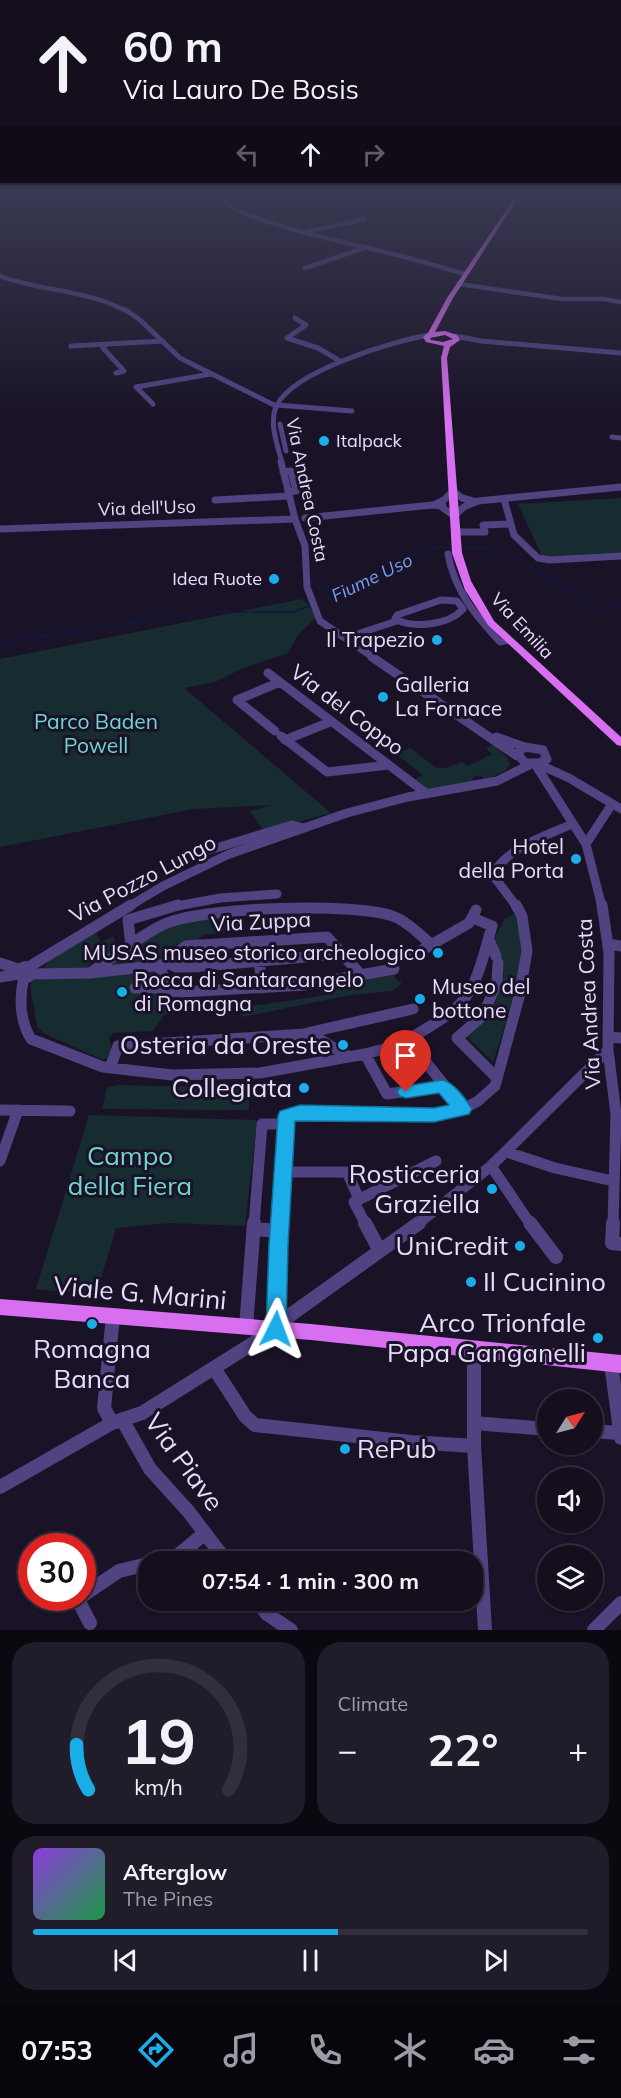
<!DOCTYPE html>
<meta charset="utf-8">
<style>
:root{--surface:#140e1d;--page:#211c2a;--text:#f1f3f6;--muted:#9d9ca4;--line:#332e3b;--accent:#1bade8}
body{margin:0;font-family:Mulish,sans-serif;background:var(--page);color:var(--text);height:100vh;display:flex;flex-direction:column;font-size:22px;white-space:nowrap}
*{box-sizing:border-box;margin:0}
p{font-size:20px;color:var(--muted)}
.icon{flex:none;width:33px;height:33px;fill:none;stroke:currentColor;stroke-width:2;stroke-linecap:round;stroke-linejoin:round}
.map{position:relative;height:1630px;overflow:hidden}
.details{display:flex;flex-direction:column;gap:12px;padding:12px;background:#0b0810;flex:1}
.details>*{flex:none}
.hud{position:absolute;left:0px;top:0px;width:621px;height:183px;box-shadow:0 2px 4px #0004,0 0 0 2px var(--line);background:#140e1d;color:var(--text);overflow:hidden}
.needle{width:39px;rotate:54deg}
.buttons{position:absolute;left:537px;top:1389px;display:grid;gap:12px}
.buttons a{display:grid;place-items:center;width:66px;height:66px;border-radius:50%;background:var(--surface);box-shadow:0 2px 4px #0004,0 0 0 2px var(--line);font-size:30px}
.speed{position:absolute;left:18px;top:1533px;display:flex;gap:12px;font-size:30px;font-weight:700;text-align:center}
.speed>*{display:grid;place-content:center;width:78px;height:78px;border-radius:50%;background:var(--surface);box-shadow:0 2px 4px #0004,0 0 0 2px var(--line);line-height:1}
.speed .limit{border:9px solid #d22;background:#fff;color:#111}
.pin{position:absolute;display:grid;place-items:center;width:51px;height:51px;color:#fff;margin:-62px -26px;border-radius:50% 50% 50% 0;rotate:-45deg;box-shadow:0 0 6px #0007}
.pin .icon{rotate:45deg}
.me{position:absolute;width:66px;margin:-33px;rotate:3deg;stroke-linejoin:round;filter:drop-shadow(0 0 4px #0008)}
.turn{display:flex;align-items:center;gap:21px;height:126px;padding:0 24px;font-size:27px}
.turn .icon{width:78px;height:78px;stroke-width:2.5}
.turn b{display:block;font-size:42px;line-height:51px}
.lanes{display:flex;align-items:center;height:57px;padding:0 24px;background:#0003;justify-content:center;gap:30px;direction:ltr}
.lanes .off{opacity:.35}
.big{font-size:45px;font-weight:700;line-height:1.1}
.details .tile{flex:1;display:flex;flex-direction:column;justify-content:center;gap:9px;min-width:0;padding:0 21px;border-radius:24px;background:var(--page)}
.details .dial{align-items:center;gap:0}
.dial svg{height:156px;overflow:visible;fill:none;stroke:var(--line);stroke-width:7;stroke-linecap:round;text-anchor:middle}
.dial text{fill:var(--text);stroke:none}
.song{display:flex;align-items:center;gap:18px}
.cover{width:72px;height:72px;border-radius:9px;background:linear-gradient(135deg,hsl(270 70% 55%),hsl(140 70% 35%))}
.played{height:6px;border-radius:3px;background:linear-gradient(90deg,var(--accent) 55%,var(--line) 55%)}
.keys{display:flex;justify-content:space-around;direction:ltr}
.heat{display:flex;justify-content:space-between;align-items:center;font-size:33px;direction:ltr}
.details .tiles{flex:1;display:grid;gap:12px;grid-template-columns:1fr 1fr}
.tile:last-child{grid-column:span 2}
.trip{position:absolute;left:138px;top:1551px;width:345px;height:60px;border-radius:24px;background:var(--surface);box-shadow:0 2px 4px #0004,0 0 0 2px var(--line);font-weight:700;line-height:60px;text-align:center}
.tabs{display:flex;height:96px;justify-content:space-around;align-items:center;background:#08060c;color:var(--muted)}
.tabs .icon{width:42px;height:42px}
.tabs .selected{color:var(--accent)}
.tabs b{font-size:27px;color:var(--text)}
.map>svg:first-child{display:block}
.green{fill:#162c30}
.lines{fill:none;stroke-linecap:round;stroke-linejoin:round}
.stream{stroke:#101942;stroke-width:1.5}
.minor-far5{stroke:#514281;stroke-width:4.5}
.minor-far4{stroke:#514281;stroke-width:5}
.minor-far3{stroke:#514281;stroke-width:7}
.minor-far2{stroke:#514281;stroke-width:9}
.minor-far1{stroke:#514281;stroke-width:11}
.minor{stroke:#514281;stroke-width:14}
.major{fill:#d86ef0;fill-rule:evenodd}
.route{fill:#1bade8;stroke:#127097;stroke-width:1.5}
.poi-dot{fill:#1bade8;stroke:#1a1327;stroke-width:2}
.labels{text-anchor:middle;stroke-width:6;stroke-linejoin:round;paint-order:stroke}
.far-poi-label{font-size:18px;fill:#e6dcfb;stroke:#1a1327;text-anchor:start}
.far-street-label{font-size:18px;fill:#e6dcfb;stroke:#1a1327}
.far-water-label{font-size:18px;font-style:italic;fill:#75a0f1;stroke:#1a1327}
.poi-label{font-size:21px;fill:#e6dcfb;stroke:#1a1327;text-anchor:end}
.street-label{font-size:21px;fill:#e6dcfb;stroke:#1a1327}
.park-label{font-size:21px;fill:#6ed5cf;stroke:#1a1327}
.near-poi-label{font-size:26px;fill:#e6dcfb;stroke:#1a1327;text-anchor:end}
.near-park-label{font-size:26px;fill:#6ed5cf;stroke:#1a1327}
.near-street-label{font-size:26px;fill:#e6dcfb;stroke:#1a1327}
</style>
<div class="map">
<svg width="621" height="1630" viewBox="0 0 621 1630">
<rect width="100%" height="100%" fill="#1a1327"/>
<path class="green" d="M 621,498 L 621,555 L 543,558 L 518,504 Z
M 302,599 L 318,616 L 298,635 L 288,653 L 243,668 L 215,682 L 184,688 L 331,813 L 264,831 L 250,811 L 272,805 L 194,809 L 0,847 L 0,659 Z
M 386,743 L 400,752 L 410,748 L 437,768 L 446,768 L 462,762 L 468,766 L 492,754 L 486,748 L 493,745 L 508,758 L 510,765 L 504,771 L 485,780 L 481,775 L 472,777 L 474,782 L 427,789 L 413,780 L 423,775 L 383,744 Z
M 230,912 L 230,921 L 242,920 L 243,931 L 202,935 L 202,937 L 198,938 L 198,942 L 177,944 L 167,958 L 154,969 L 161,993 L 158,1000 L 173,1001 L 173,1005 L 202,1002 L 199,1010 L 164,1015 L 153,1031 L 114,1033 L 109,1037 L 112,1055 L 103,1060 L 43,1033 L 37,1026 L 30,985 L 57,951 L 96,933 L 101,942 L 113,936 L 117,948 L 112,949 L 112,953 L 106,953 L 88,965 L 90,973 L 165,924 Z
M 518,913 L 522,955 L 517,989 L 493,1062 L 465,1035 L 493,1010 L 504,975 L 494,939 L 505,918 Z
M 394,969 L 395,979 L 402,983 L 392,991 L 351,995 L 243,1017 L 239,1008 L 326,995 L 323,982 Z
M 117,1085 L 249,1088 L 249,1110 L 102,1109 L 107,1088 Z
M 89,1115 L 257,1120 L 245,1226 L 170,1223 L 116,1228 L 96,1295 L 36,1289 Z"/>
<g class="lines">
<path class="stream" d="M 396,191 L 406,191
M 459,547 L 497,549 L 520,560 L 600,611 L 621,605
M 317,603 C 329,599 341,595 352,590 C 385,575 416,544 454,547
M 0,645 L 22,639 L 207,612 L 293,612 L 311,605"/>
<path class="minor-far5" d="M 212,191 C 224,197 229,207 241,212 C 288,231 339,241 389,253 C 414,259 440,267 465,274
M 485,191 L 515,200
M 306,232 L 365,219
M 305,268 L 364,248
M 0,276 C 41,291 88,290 126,311
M 459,284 L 562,299 L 604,299 L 621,302"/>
<path class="minor-far4" d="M 124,309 L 139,319 L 180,358 L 276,406
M 295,318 L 306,325 L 287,338 L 318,348 L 340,361
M 455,336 L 481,341 L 621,353
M 71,346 L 163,341
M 105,346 L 103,348 L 124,371 L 116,373
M 153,404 L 136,387 L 211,374
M 277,405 L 352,411
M 280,424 L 286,451
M 612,437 L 621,438
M 282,463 C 278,446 268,422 277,405 C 294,371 393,341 429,335"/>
<path class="minor-far3" d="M 281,462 L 295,519 L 305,546 L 307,587 L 320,621 L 374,658
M 283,472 L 291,471 L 296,491 L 288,492
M 504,499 L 514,535 L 538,558 L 550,560 L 621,556
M 215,500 L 289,496
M 434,505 L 444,500 L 453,491 L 462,498 L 473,501
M 440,506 L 454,516 L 464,507 L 478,501 L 621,487
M 305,518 L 432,505 L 443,506
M 0,529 L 295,519
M 455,532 L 485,532 L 483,525 L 510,524
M 448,554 C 454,590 476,616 500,642 L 508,640
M 441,600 L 457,601 L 463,609 C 449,625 413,629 395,619 L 397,615 Z
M 345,638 L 397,621"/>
<path class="minor-far2" d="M 372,657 L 517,756
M 268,673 L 427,794
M 275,731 L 237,700 L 280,682
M 281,736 L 327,772 L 389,765
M 496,737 L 525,747
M 285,740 L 330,722
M 525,747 L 543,750 L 547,759 L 539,763 L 525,763 L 517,753 Z
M 535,764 L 586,844 L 602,907
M 538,764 L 569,778 L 621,809
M 586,844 L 612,804
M 206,851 L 292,825 L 304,828
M 128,907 L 163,886 L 227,855 L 347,813 L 408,797 L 497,781 L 531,764
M 172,907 L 220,898 L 277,894
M 517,907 L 492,874 C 512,845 541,838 572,824"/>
<path class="minor-far1" d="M 602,905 L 609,953 L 608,1050 L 616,1114 L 613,1225
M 489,940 L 496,956
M 608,944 L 621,946
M 197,945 L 198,967
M 131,946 L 128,920 L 178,905
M 410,957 L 469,923 L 476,910
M 259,962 L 263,988
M 0,963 L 21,970
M 170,964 L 179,951 L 186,946 L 327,937 L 361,975
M 158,965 L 165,979 L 163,991 L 183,992 L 304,985 L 394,969
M20.5 972a5.5 5.5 0 1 1 11 0a5.5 5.5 0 1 1-11 0Z
M 27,968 L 131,905
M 90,973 C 113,958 143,933 167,923 C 206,907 357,902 395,917 C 408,922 421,936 432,945
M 32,974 L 90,973 L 170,964 L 176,967 L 190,967 L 342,954
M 0,977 L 19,974
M 24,977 C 19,998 20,1021 31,1039 L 103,1067 L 172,1075 L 260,1073 L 365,1054 L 410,1042
M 135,988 L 163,988
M 485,1011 L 497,982 L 498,963
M 480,1018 L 457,1038 L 497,1078
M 307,1033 L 413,1009
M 608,1037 L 621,1038
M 410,1042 L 414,1036 C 427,1028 442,1020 454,1010 C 478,989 483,956 492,926 L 473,918
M 410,1042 L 463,1109
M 365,1054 L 387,1094 L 443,1086
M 110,1068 L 118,1046 L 305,1034 L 316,1037 L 349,1057
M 0,1110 L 70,1111
M 507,1152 L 555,1168 L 613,1181
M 0,1161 L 18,1110
M 491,1166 L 531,1225
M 282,1172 L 347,1172 L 359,1199
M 254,1225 L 262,1124 L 285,1124
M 279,1225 L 287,1116 L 300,1112 L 434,1115 L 463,1109 L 478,1101 L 495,1086 L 519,997 L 527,951 L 522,916 L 516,905
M 366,1225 L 354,1202 L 436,1161
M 416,1225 L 491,1166 L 608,1050"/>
<path class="minor" d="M 365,1223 L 380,1251
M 530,1223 L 556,1257
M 613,1223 L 612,1243 L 621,1244
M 254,1229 L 279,1231
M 277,1316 L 289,1316 L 419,1223
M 246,1327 L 254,1223
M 474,1349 L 474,1446 L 485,1630
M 611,1363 L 621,1438
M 214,1368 L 245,1416 L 255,1425 L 411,1442 L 474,1446
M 123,1421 L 150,1469 L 188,1511 L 227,1562
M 112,1423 L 104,1408 L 113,1316
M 474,1423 L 548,1429
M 592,1431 L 620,1433
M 0,1487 L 112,1423 L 142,1413 L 276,1329 L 280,1223
M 160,1562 L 176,1557 L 205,1533
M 82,1596 L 119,1571 L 148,1564
M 81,1598 L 78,1600 L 90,1623
M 256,1600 L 267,1614 L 291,1630
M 594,1630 L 621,1603"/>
<path class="major" d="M 519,191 L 523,191 L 453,298 L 435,332 L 445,331 L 457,335 L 460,340 L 450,347 L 447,358 L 462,553 L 471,581 L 494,621 L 621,737 L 621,746 L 617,745 L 488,625 L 465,590 L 452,553 L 441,358 L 444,346 L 426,342 L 423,337 L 428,333 L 447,298 ZM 445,335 L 453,339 L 443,342 L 431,340 L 430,338 Z
M 0,1299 L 311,1324 L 621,1355 L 621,1373 L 311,1340 L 0,1315 Z"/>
</g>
<linearGradient id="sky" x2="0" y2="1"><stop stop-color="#0e0a15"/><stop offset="0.46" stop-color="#383952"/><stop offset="1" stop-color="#383952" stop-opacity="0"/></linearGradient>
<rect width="621" height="419" fill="url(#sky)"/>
<path class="route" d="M 443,1080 C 454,1083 466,1099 472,1109 L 469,1114 L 434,1122 L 295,1121 L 288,1245 L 286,1329 L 283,1335 L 276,1338 L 269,1335 L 266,1329 L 269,1245 L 278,1116 L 280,1111 L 300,1105 L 434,1108 L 449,1105 L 439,1093 L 406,1098 L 400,1096 L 397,1092 L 400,1087 Z"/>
<g class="poi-dot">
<circle cx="324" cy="441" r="6"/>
<circle cx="274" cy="579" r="6"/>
<circle cx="437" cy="640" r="6"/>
<circle cx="383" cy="697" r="6"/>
<circle cx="576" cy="859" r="6"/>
<circle cx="438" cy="953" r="6"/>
<circle cx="122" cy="992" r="6"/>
<circle cx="420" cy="999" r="6"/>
<circle cx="343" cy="1045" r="6"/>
<circle cx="304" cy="1088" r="6"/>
<circle cx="492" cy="1189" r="6"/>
<circle cx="520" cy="1246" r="6"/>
<circle cx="471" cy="1282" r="6"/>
<circle cx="92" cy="1324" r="6"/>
<circle cx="598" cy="1338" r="6"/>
<circle cx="345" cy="1449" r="6"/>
</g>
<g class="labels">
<g class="far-poi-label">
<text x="336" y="447">Italpack</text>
<text x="262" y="585" text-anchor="end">Idea Ruote</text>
</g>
<g class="far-street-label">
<text transform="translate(307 490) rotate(78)" y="6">Via Andrea Costa</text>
<text transform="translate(147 508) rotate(-2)" y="6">Via dell'Uso</text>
<text transform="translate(522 626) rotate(47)" y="6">Via Emilia</text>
</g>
<g class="far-water-label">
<text transform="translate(372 578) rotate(-26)" y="6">Fiume Uso</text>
</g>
<g class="poi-label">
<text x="425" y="647">Il Trapezio</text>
<text x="395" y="692" text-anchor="start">Galleria<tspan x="395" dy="24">La Fornace</tspan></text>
<text x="564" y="854">Hotel<tspan x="564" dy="24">della Porta</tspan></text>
<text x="426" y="960">MUSAS museo storico archeologico</text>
<text x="134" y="987" text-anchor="start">Rocca di Santarcangelo<tspan x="134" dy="24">di Romagna</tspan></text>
<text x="432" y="994" text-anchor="start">Museo del<tspan x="432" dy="24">bottone</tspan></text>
</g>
<g class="street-label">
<text transform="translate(347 710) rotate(37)" y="7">Via del Coppo</text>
<text transform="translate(143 879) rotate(-28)" y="7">Via Pozzo Lungo</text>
<text transform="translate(261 922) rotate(-3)" y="7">Via Zuppa</text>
<text transform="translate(589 1004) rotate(-93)" y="7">Via Andrea Costa</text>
</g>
<g class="park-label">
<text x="96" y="729">Parco Baden<tspan x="96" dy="24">Powell</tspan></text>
</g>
<g class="near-poi-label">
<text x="331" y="1054">Osteria da Oreste</text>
<text x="292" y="1097">Collegiata</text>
<text x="480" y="1183">Rosticceria<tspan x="480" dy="30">Graziella</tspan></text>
<text x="508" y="1255">UniCredit</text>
<text x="483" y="1291" text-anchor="start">Il Cucinino</text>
<text x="586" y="1332">Arco Trionfale<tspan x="586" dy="30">Papa Ganganelli</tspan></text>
<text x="92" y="1358" text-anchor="middle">Romagna<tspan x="92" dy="30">Banca</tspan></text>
<text x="357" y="1458" text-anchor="start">RePub</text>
</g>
<g class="near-park-label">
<text x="130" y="1165">Campo<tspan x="130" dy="30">della Fiera</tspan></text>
</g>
<g class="near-street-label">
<text transform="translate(140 1293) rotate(5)" y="9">Viale G. Marini</text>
<text transform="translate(184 1462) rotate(54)" y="9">Via Piave</text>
</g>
</g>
</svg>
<div class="buttons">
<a><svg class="needle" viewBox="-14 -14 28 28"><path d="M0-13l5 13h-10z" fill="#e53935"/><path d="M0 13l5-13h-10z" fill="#9d9ca4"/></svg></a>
<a><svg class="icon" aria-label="sound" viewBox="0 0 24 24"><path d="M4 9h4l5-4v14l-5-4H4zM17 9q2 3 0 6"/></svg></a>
<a><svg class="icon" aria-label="layers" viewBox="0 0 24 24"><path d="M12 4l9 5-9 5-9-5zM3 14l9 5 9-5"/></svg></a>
</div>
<div class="speed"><div class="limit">30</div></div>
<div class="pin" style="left:406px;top:1092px;background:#d93025"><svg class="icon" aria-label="arrive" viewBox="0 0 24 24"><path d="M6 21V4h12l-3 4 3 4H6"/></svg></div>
<svg class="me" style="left:276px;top:1329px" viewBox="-20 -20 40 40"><path d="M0-17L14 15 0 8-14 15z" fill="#1bade8" stroke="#fff" stroke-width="4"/></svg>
<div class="trip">07:54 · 1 min · 300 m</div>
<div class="hud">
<div class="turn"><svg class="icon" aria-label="ahead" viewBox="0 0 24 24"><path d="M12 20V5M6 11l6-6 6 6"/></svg><div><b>60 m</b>Via Lauro De Bosis</div></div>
<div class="lanes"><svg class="icon off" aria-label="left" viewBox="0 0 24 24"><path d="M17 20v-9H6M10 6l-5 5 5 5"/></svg><svg class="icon" aria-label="ahead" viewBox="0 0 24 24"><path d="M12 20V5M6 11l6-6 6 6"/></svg><svg class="icon off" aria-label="right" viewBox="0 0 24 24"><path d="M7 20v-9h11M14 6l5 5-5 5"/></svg></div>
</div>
</div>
<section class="details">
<div class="tiles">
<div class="tile dial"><svg viewBox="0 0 100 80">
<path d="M14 69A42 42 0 1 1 86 69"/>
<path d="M14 69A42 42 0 0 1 8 46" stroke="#1bade8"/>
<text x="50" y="56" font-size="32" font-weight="700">19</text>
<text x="50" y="72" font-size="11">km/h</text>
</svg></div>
<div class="tile"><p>Climate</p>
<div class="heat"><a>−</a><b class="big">22°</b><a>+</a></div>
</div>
<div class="tile">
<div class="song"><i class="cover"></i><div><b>Afterglow</b><p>The Pines</p></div></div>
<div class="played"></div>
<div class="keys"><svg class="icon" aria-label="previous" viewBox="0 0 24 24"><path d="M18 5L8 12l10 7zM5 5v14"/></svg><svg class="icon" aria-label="pause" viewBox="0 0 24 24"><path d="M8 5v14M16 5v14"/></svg><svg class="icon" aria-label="next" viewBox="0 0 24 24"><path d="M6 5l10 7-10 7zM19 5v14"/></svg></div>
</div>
</div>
</section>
<nav class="tabs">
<b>07:53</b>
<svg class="icon selected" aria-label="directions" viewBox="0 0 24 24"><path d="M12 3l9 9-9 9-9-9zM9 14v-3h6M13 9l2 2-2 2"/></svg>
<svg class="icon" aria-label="music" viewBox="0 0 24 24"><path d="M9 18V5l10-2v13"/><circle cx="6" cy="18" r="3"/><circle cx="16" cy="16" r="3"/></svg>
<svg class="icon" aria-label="phone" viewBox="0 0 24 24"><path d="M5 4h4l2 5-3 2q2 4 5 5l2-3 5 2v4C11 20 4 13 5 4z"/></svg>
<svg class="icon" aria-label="climate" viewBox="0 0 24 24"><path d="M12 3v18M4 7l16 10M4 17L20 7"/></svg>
<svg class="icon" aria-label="car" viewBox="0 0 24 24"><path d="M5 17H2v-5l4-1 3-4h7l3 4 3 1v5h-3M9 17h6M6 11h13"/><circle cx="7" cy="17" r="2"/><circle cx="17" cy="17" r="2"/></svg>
<svg class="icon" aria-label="filters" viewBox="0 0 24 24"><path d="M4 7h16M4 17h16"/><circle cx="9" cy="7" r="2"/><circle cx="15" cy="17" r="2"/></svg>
</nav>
